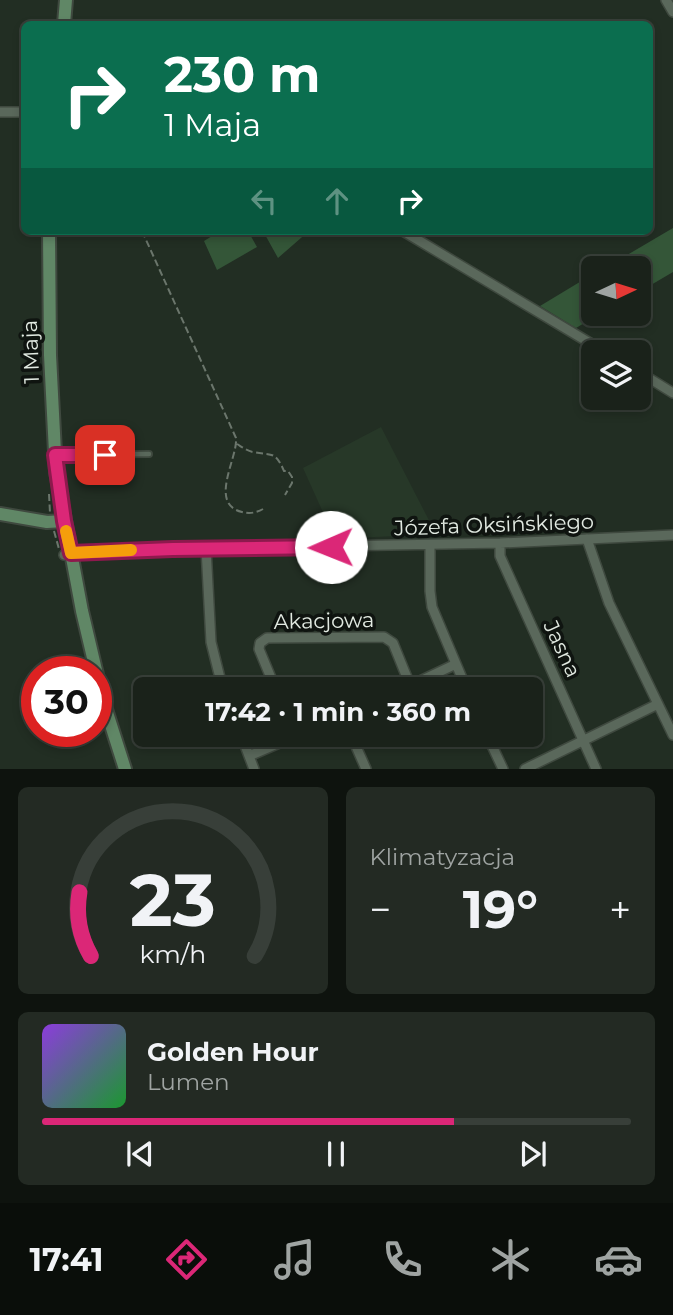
<!DOCTYPE html>
<html lang="pl">
<meta charset="utf-8">
<style>
:root{--surface:#1a221a;--page:#232a23;--text:#f1f3f6;--muted:#9fa4a2;--line:#383f39;--accent:#db2777}
body{margin:0;font-family:Montserrat,sans-serif;background:var(--page);color:var(--text);height:100vh;display:flex;flex-direction:column;font-size:26px;white-space:nowrap}
*{box-sizing:border-box;margin:0}
p{font-size:23px;color:var(--muted)}
.icon{flex:none;width:38px;height:38px;fill:none;stroke:currentColor;stroke-width:2;stroke-linecap:round;stroke-linejoin:round}
.map{position:relative;height:769px;overflow:hidden}
.panel{display:flex;flex-direction:column;gap:18px;padding:18px;background:#0e130e;flex:1}
.panel>*{flex:none}
.hud{position:absolute;left:21px;top:21px;width:632px;height:214px;border-radius:10px;box-shadow:0 4px 10px #0003,0 0 0 2px var(--line);background:#0b6e4f;color:#fff;overflow:hidden}
.needle{width:46px;rotate:86deg}
.fabs{position:absolute;left:581px;top:256px;display:grid;gap:14px}
.fabs a{display:grid;place-items:center;width:70px;height:70px;border-radius:10px;background:var(--surface);box-shadow:0 4px 10px #0003,0 0 0 2px var(--line);font-size:35px}
.speed{position:absolute;left:21px;top:656px;display:flex;gap:14px;font-size:35px;font-weight:700;text-align:center}
.speed>*{display:grid;place-content:center;width:91px;height:91px;border-radius:50%;background:var(--surface);box-shadow:0 4px 10px #0003,0 0 0 2px var(--line);line-height:1}
.speed .limit{border:10px solid #d22;background:#fff;color:#111}
.pin{position:absolute;display:grid;place-items:center;width:60px;height:60px;color:#fff;margin:-30px;border-radius:14px;box-shadow:0 4px 10px #0006}
.me{position:absolute;width:77px;margin:-38px;rotate:269deg;stroke-linejoin:round;filter:drop-shadow(0 0 5px #0008)}
.turn{display:flex;align-items:center;gap:24px;height:147px;padding:0 28px;font-size:32px}
.turn .icon{width:91px;height:91px;stroke-width:2.5}
.turn b{display:block;font-size:49px;line-height:60px}
.lanes{display:flex;align-items:center;height:66px;padding:0 28px;background:#0003;justify-content:center;gap:35px;direction:ltr}
.lanes .off{opacity:.35}
.big{font-size:52px;font-weight:700;line-height:1.1}
.panel .tile{flex:1;display:flex;flex-direction:column;justify-content:center;gap:10px;min-width:0;padding:0 24px;border-radius:10px;background:var(--page)}
.panel .dial{align-items:center;gap:0}
.dial svg{height:182px;overflow:visible;fill:none;stroke:var(--line);stroke-width:7;stroke-linecap:round;text-anchor:middle}
.dial text{fill:var(--text);stroke:none}
.song{display:flex;align-items:center;gap:21px}
.cover{width:84px;height:84px;border-radius:10px;background:linear-gradient(135deg,hsl(270 70% 55%),hsl(130 70% 35%))}
.played{height:7px;border-radius:4px;background:linear-gradient(90deg,var(--accent) 70%,var(--line) 70%)}
.keys{display:flex;justify-content:space-around;direction:ltr}
.heat{display:flex;justify-content:space-between;align-items:center;font-size:38px;direction:ltr}
.panel .tiles{flex:1;display:grid;gap:18px;grid-template-columns:1fr 1fr}
.tile:last-child{grid-column:span 2}
.trip{position:absolute;left:133px;top:677px;width:410px;height:70px;border-radius:10px;background:var(--surface);box-shadow:0 4px 10px #0003,0 0 0 2px var(--line);font-weight:700;line-height:70px;text-align:center}
.dock{display:flex;height:112px;justify-content:space-around;align-items:center;background:#0a0e0a;color:var(--muted)}
.dock .icon{width:49px;height:49px}
.dock .current{color:var(--accent)}
.dock b{font-size:32px;color:var(--text)}
.map>svg:first-child{display:block}
.built{fill:#273828}
.green{fill:#345638}
.lines{fill:none;stroke-linecap:round;stroke-linejoin:round}
.lane-casing{stroke:#3f493f;stroke-width:8}
.street-casing{stroke:#3f493f;stroke-width:12}
.secondary-casing{stroke:#3f493f;stroke-width:16}
.path{stroke:#6b766c;stroke-width:2;stroke-dasharray:7 3.5;stroke-linecap:butt}
.lane{stroke:#5a685b;stroke-width:4.5}
.street{stroke:#5a685b;stroke-width:9}
.secondary{stroke:#608766;stroke-width:12}
.route-casing{stroke:#8e194d;stroke-width:18}
.route{stroke:#db2777;stroke-width:12}
.slow{stroke:#f59e0b;stroke-width:12}
.labels{text-anchor:middle;stroke-width:7;stroke-linejoin:round;paint-order:stroke}
.street-label{font-size:21px;fill:#e2eae2;stroke:#0f1410}
</style>
<div class="map">
<svg width="673" height="769" viewBox="0 0 673 769">
<rect width="100%" height="100%" fill="#222e23"/>
<path class="built" d="M 381,427 L 436,534 L 335,539 L 303,468 Z"/>
<path class="green" d="M 673,228 L 673,272 L 639,292 L 639,268 L 605,268 Z
M 220,231 L 248,231 L 257,247 L 217,270 L 204,241 Z
M 263,231 L 309,231 L 278,258 Z
M 593,274 L 593,313 L 601,313 L 576,328 L 540,306 Z"/>
<g class="lines">
<g class="lane-casing">
<path id="lane" d="M 55,455 L 149,454"/>
</g>
<g class="street-casing">
<path id="street" d="M 666,0 L 673,12
M 0,112 L 24,112
M 403,231 L 605,352
M 639,372 L 673,393
M 587,539 L 609,603 L 673,735
M 500,543 L 500,556 L 596,769
M 430,545 L 430,591 L 432,607 L 467,690
M 206,548 L 211,642 L 223,690
M 64,555 L 81,552 L 173,549 L 500,543 L 673,535
M 276,690 L 259,649 L 260,643 L 267,638 L 384,637 L 393,643 L 410,685
M 401,690 L 456,664
M 241,735 L 254,769
M 351,735 L 366,769
M 487,735 L 503,769
M 249,756 L 298,735
M 525,769 L 658,704"/>
</g>
<g class="secondary-casing">
<path id="secondary" d="M 64,24 L 66,0
M 49,231 L 50,355 L 56,472 L 82,611 L 103,700 L 125,769
M 0,514 L 47,522 L 64,521"/>
</g>
<path class="path" d="M 142,231 L 236,438 C 238,458 208,504 242,512 C 249,514 256,513 263,509
M 237,444 C 242,447 247,451 253,452 C 272,456 275,450 284,471 L 288,471 L 292,477 L 292,483 L 285,495
M 49,494 L 50,513
M 54,531 L 59,549"/>
<use href="#lane" class="lane"/>
<use href="#street" class="street"/>
<use href="#secondary" class="secondary"/>
</g>
<g class="lines">
<g class="route-casing">
<path id="route" d="M 105,455 L 55,455 L 64,521 L 71,553 L 173,549 L 331,547"/>
</g>
<use href="#route" class="route"/>
<path class="slow" d="M 66,531 L 71,553 L 131,550"/>
</g>
<g class="labels">
<g class="street-label">
<text transform="translate(31 352) rotate(-92)" y="7">1 Maja</text>
<text transform="translate(494 525) rotate(-2)" y="7">Józefa Oksińskiego</text>
<text transform="translate(324 621) rotate(-1)" y="7">Akacjowa</text>
<text transform="translate(562 649) rotate(65)" y="7">Jasna</text>
</g>
</g>
</svg>
<div class="fabs">
<a><svg class="needle" viewBox="-14 -14 28 28"><path d="M0-13l5 13h-10z" fill="#e53935"/><path d="M0 13l5-13h-10z" fill="#9fa4a2"/></svg></a>
<a><svg class="icon" aria-label="layers" viewBox="0 0 24 24"><path d="M12 4l9 5-9 5-9-5zM3 14l9 5 9-5"/></svg></a>
</div>
<div class="speed"><div class="limit">30</div></div>
<div class="pin" style="left:105px;top:455px;background:#d93025"><svg class="icon" aria-label="arrive" viewBox="0 0 24 24"><path d="M6 21V4h12l-3 4 3 4H6"/></svg></div>
<svg class="me" style="left:331px;top:547px" viewBox="-20 -20 40 40"><circle r="19" fill="#fff"/><path d="M0-13L10 11 0 6-10 11z" fill="#db2777"/></svg>
<div class="trip">17:42 · 1 min · 360 m</div>
<div class="hud">
<div class="turn"><svg class="icon" aria-label="right" viewBox="0 0 24 24"><path d="M7 20v-9h11M14 6l5 5-5 5"/></svg><div><b>230 m</b>1 Maja</div></div>
<div class="lanes"><svg class="icon off" aria-label="left" viewBox="0 0 24 24"><path d="M17 20v-9H6M10 6l-5 5 5 5"/></svg><svg class="icon off" aria-label="ahead" viewBox="0 0 24 24"><path d="M12 20V5M6 11l6-6 6 6"/></svg><svg class="icon" aria-label="right" viewBox="0 0 24 24"><path d="M7 20v-9h11M14 6l5 5-5 5"/></svg></div>
</div>
</div>
<section class="panel">
<div class="tiles">
<div class="tile dial"><svg viewBox="0 0 100 80">
<path d="M14 69A42 42 0 1 1 86 69"/>
<path d="M14 69A42 42 0 0 1 9 41" stroke="#db2777"/>
<text x="50" y="56" font-size="32" font-weight="700">23</text>
<text x="50" y="72" font-size="11">km/h</text>
</svg></div>
<div class="tile"><p>Klimatyzacja</p>
<div class="heat"><a>−</a><b class="big">19°</b><a>+</a></div>
</div>
<div class="tile">
<div class="song"><i class="cover"></i><div><b>Golden Hour</b><p>Lumen</p></div></div>
<div class="played"></div>
<div class="keys"><svg class="icon" aria-label="previous" viewBox="0 0 24 24"><path d="M18 5L8 12l10 7zM5 5v14"/></svg><svg class="icon" aria-label="pause" viewBox="0 0 24 24"><path d="M8 5v14M16 5v14"/></svg><svg class="icon" aria-label="next" viewBox="0 0 24 24"><path d="M6 5l10 7-10 7zM19 5v14"/></svg></div>
</div>
</div>
</section>
<nav class="dock">
<b>17:41</b>
<svg class="icon current" aria-label="directions" viewBox="0 0 24 24"><path d="M12 3l9 9-9 9-9-9zM9 14v-3h6M13 9l2 2-2 2"/></svg>
<svg class="icon" aria-label="music" viewBox="0 0 24 24"><path d="M9 18V5l10-2v13"/><circle cx="6" cy="18" r="3"/><circle cx="16" cy="16" r="3"/></svg>
<svg class="icon" aria-label="phone" viewBox="0 0 24 24"><path d="M5 4h4l2 5-3 2q2 4 5 5l2-3 5 2v4C11 20 4 13 5 4z"/></svg>
<svg class="icon" aria-label="climate" viewBox="0 0 24 24"><path d="M12 3v18M4 7l16 10M4 17L20 7"/></svg>
<svg class="icon" aria-label="car" viewBox="0 0 24 24"><path d="M5 17H2v-5l4-1 3-4h7l3 4 3 1v5h-3M9 17h6M6 11h13"/><circle cx="7" cy="17" r="2"/><circle cx="17" cy="17" r="2"/></svg>
</nav>
